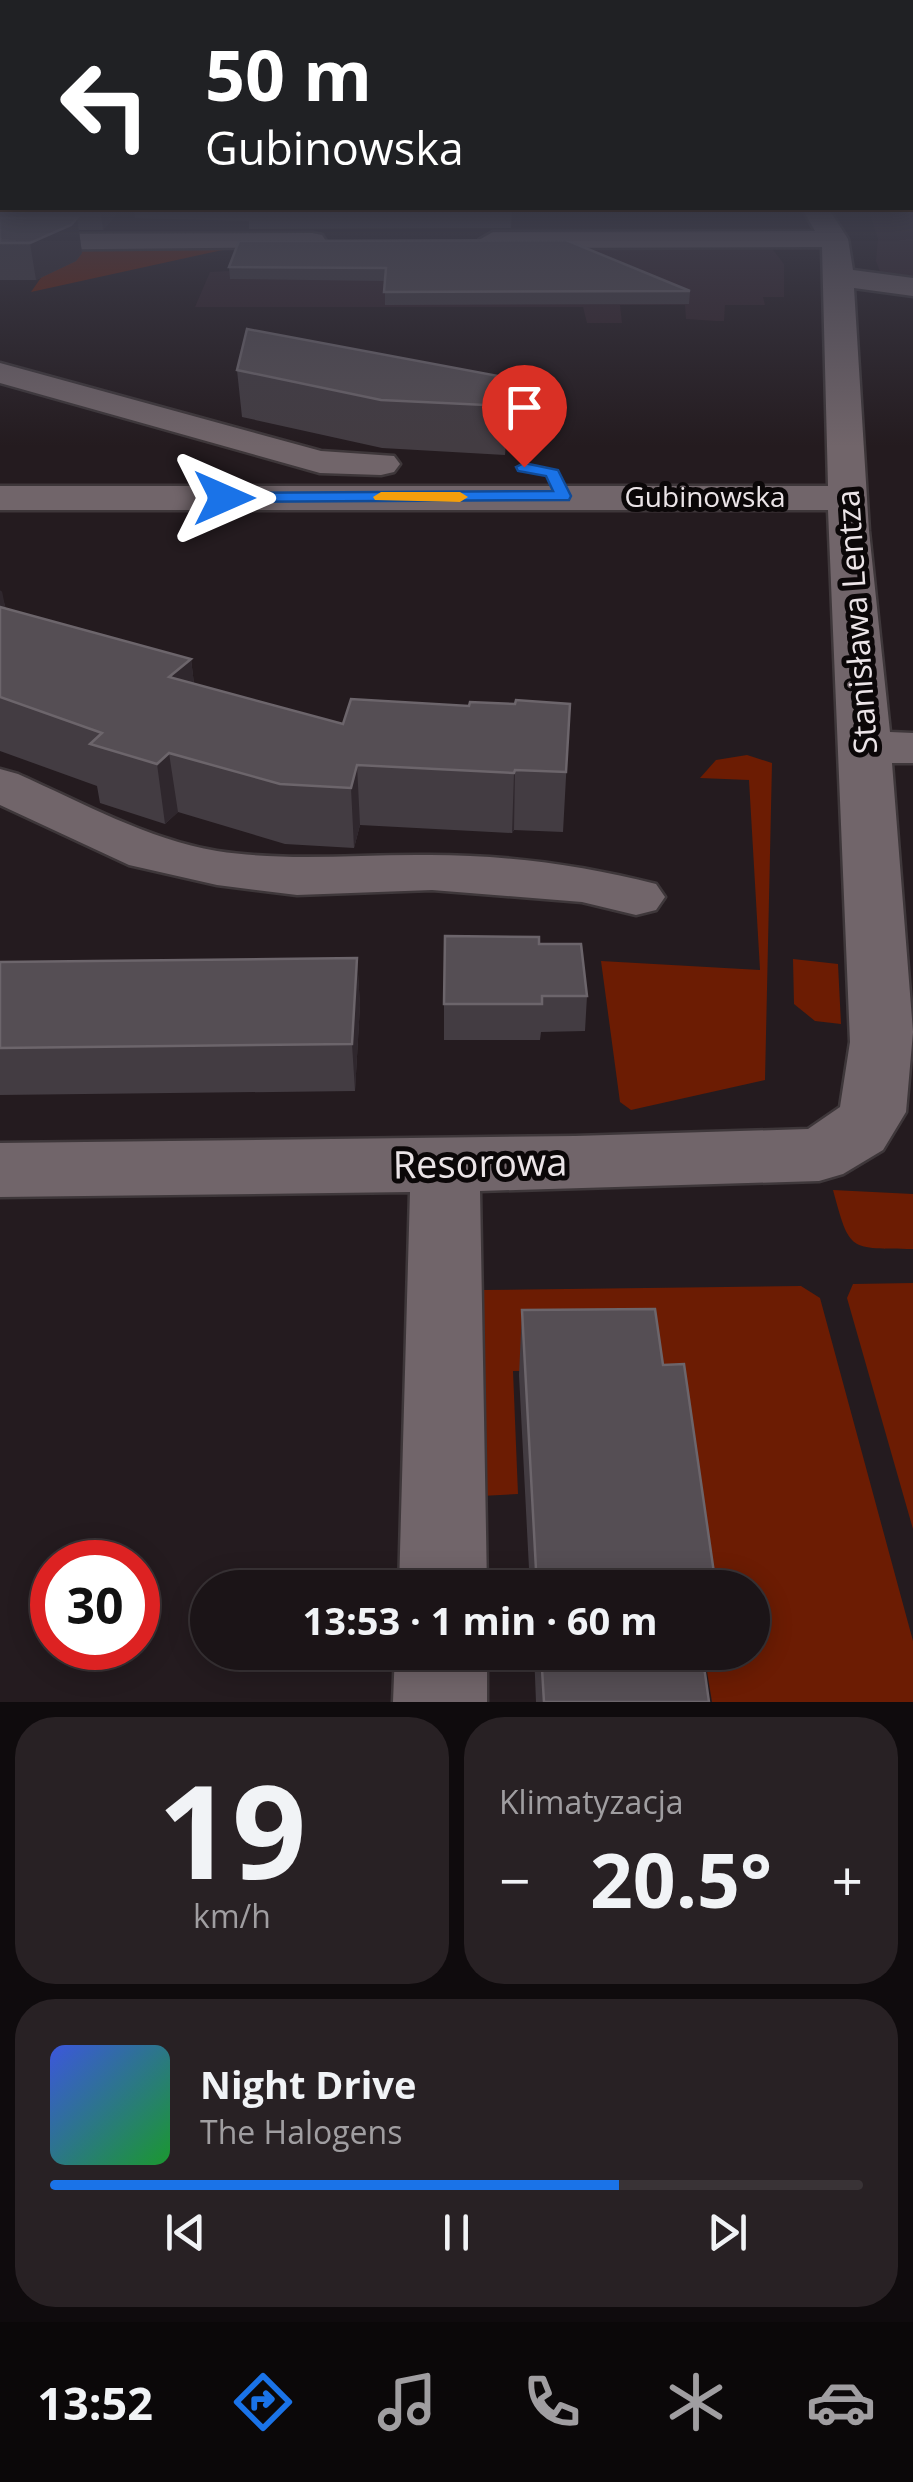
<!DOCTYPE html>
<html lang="pl">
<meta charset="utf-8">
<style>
:root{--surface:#1b1417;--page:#282124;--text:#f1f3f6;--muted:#a09ea1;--line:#393336;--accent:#1a73e8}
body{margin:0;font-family:"Open Sans",sans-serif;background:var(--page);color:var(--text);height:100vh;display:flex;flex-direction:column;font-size:38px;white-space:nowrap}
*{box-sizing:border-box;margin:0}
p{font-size:32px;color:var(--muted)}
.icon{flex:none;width:55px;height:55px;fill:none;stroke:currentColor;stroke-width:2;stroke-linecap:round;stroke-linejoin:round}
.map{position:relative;height:1702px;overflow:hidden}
.details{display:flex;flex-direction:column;gap:15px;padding:15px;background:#0f0b0d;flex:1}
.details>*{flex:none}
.banner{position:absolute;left:0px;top:0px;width:915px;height:210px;box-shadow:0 5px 25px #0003,0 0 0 2px var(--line);background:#202124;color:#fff;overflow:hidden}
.speed{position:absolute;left:30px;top:1540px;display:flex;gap:20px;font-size:50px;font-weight:700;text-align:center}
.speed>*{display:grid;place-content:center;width:130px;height:130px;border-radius:50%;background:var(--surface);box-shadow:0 5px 25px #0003,0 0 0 2px var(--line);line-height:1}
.speed .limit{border:15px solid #d22;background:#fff;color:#111}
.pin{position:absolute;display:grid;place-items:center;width:85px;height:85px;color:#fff;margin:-102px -42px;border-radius:50% 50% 50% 0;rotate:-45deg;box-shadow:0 0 10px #0007}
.pin .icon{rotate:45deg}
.me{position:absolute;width:110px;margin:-55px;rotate:90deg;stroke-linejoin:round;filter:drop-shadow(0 0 8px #0008)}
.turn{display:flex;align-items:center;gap:35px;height:210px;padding:0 40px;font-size:45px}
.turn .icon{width:130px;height:130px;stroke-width:2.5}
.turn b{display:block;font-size:70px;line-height:85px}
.big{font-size:75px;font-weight:700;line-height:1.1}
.details .widget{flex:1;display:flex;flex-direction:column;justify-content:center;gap:15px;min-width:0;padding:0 35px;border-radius:40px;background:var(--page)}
.details .dial{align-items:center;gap:0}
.dial b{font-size:130px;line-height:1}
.song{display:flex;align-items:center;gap:30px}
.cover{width:120px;height:120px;border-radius:15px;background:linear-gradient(135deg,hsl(230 70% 55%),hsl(130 70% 35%))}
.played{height:10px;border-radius:5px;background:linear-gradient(90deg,var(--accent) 70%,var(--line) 70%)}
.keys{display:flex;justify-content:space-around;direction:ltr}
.heat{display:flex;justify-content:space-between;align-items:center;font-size:55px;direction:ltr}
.details .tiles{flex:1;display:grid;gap:15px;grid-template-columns:1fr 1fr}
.widget:last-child{grid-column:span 2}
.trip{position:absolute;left:190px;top:1570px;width:580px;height:100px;border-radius:50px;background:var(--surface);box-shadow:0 5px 25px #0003,0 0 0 2px var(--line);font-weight:700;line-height:100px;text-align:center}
.tab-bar{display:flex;height:160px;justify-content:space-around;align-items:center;background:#0b0809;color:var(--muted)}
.tab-bar .icon{width:70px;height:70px}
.tab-bar .current{color:var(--accent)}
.tab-bar b{font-size:45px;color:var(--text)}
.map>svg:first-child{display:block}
.built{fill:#322229}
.green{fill:#6c1c03}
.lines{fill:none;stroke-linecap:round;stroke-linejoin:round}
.street-casing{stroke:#3e373a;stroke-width:5}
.street{fill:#71656a;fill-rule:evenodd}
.wall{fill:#433c42}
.shaded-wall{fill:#2f272d}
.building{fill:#554e54;stroke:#6c656b;stroke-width:2.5}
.route{fill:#1a73e8;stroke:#114b97;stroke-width:2.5}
.slow{fill:#f59e0b}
.labels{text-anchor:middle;stroke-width:10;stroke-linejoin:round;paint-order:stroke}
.far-street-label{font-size:28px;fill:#ebe4e7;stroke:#0b0708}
.street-label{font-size:32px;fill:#ebe4e7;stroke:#0b0708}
.near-street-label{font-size:38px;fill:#ebe4e7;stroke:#0b0708}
</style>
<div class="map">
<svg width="913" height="1702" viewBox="0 0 913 1702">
<rect width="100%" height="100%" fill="#241b1f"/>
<path class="built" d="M 868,208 L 913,208 L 913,287 L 884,283 L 876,261 L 878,239 Z
M 590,245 L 770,246 L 784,264 L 784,297 L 763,297 L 765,305 L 725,305 L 724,321 L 716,321 L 686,319 L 685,305 L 620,305 L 622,323 L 587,323 L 583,307 L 195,307 L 210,272 L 590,252 Z"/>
<path class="green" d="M 61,249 L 227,249 L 31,292 Z
M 747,755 L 772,763 L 765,1080 L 631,1110 L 620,1102 L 601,961 L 760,970 L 749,780 L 700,778 L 716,760 Z
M 793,959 L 838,964 L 841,1024 L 815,1021 L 794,1004 Z
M 833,1190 L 913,1194 L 913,1249 C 849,1248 850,1253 833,1190 Z
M 913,1283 L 913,1529 L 847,1298 L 853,1284 Z
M 801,1286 L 820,1298 L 913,1641 L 913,1702 L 712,1702 L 704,1653 L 752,1652 L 752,1588 L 695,1587 L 668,1370 L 513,1371 L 518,1494 L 481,1496 L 481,1290 Z"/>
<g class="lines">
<g class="street-casing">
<path id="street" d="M 802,208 L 828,208 L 848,239 L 853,270 L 913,278 L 913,296 L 854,288 L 869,531 L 890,732 L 913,733 L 913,763 L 892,763 L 913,1032 L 906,1112 L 883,1150 L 843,1174 L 819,1181 L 480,1191 L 487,1588 L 399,1588 L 410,1192 L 0,1197 L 0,1143 L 575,1136 L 808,1129 L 840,1107 L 850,1042 L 828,510 L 0,510 L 0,486 L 828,486 L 822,247 L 493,248 L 479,240 L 493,232 L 815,231 Z
M 312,233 L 322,235 L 326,241 L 322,247 L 0,250 L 0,234 Z
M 0,363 L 321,451 L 394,456 L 400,464 L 394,472 L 381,475 L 320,473 L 0,383 Z
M 0,769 L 18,774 C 83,803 147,839 217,851 C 289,862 358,854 430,855 C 506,855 583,865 656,884 L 665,897 L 656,910 L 636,915 L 582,902 L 432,890 L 297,895 L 217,885 L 129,865 L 0,805 Z
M 395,1652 L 487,1652 L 487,1702 L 393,1702 Z"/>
</g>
<use href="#street" class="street"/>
</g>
<path class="wall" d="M 0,208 L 122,208 L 103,230 L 79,230 L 82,253 L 76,261 L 36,280 L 0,280 Z
M 134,208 L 512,208 L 511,228 L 249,229 L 249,221 L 135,218 Z
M 239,241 L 690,291 L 689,304 L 385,305 L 385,281 L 230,279 L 229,267 Z
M 237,370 L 509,378 L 508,425 L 505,455 L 382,448 L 242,417 Z
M 0,590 L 6,609 L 191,659 L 194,684 L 343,724 L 469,706 L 570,704 L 563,832 L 514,830 L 512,833 L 360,825 L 354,848 L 285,844 L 178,812 L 165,824 L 100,803 L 97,786 L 0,751 Z
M 539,944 L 587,996 L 585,1031 L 541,1032 L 540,1040 L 444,1040 L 444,1004 Z
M 357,958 L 360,1005 L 355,1091 L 0,1095 L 0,962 Z
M 522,1310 L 663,1365 L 714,1573 L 711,1588 L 530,1588 L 519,1375 Z
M 534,1652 L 702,1652 L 709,1702 L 536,1702 Z"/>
<path class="shaded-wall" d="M 100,208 L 122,208 L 103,230 Z
M 77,218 L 82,253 L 76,261 L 36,280 L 30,243 Z
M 509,378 L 508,425 L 505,455 L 506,406 Z
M 2,591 L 13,646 L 0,655 L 0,592 Z
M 191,659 L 198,716 L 169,677 Z
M 169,753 L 178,812 L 165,824 L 157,764 Z
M 357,765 L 360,825 L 354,848 L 351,788 Z
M 515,770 L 514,830 L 512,833 L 514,773 Z
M 357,958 L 360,1005 L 355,1091 L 352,1044 Z"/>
<path class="building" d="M 0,218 L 77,218 L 71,225 L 30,243 L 0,243 Z
M 566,240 L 690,291 L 384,292 L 386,268 L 229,267 L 239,241 Z
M 247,329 L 509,378 L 506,406 L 381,400 L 237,370 Z
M 0,607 L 191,659 L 169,677 L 343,724 L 351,699 L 469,706 L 470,702 L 515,704 L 516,700 L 570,704 L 566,772 L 515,770 L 514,773 L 357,765 L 351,788 L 280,784 L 169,753 L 157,764 L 90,744 L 102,733 L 0,697 Z
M 445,936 L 539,937 L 539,944 L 581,944 L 587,996 L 542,996 L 542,1004 L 444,1004 Z
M 357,958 L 352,1044 L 0,1048 L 0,962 Z
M 655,1309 L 663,1365 L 684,1364 L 714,1573 L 691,1573 L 693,1588 L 537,1588 L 522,1310 Z
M 541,1652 L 702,1652 L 709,1702 L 544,1702 Z"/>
<linearGradient id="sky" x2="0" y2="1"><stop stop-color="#140f11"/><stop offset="0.47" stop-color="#3f3f4d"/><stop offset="1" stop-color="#3f3f4d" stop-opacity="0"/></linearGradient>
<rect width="913" height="446" fill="url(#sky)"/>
<path class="route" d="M 524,463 L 558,470 L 571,496 L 569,500 L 224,502 L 216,498 L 224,493 L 553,491 L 546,476 L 518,471 L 516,467 Z"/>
<path class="slow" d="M 381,492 L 460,492 L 468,497 L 460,502 L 375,500 L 373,497 Z"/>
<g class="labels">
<g class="far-street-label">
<text x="705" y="507">Gubinowska</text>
</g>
<g class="street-label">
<text transform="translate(857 622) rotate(-94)" y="11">Stanisława Lentza</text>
</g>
<g class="near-street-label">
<text transform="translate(480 1164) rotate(-1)" y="13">Resorowa</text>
</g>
</g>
</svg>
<div class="speed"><div class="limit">30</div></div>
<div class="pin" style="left:524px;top:467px;background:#d93025"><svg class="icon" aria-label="arrive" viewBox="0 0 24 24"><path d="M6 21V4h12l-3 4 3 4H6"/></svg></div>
<svg class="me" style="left:224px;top:498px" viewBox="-20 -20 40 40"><path d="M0-17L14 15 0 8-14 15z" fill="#1a73e8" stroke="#fff" stroke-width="4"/></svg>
<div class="trip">13:53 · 1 min · 60 m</div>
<div class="banner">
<div class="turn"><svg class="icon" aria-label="left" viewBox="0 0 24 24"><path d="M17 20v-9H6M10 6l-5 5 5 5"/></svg><div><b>50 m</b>Gubinowska</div></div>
</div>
</div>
<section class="details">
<div class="tiles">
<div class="widget dial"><b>19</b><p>km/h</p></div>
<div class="widget"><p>Klimatyzacja</p>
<div class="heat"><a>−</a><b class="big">20.5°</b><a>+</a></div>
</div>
<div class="widget">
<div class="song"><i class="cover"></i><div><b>Night Drive</b><p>The Halogens</p></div></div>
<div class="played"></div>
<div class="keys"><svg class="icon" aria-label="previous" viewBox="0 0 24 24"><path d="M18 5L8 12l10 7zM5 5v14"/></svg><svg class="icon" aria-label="pause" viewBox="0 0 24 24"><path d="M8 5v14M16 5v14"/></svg><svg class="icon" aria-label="next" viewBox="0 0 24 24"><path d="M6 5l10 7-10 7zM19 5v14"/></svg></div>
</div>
</div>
</section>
<nav class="tab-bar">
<b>13:52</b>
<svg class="icon current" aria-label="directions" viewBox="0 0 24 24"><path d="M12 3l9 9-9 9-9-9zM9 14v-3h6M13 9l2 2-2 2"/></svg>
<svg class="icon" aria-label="music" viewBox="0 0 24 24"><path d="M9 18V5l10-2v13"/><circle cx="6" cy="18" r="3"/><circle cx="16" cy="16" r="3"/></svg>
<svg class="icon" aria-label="phone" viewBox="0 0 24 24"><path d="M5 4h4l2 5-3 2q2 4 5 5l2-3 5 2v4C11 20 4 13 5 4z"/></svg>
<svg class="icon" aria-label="climate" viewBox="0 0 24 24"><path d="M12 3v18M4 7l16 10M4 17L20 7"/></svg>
<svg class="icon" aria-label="car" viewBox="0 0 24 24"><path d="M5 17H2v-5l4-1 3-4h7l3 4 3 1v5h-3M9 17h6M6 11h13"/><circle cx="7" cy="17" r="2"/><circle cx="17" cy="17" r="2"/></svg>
</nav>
